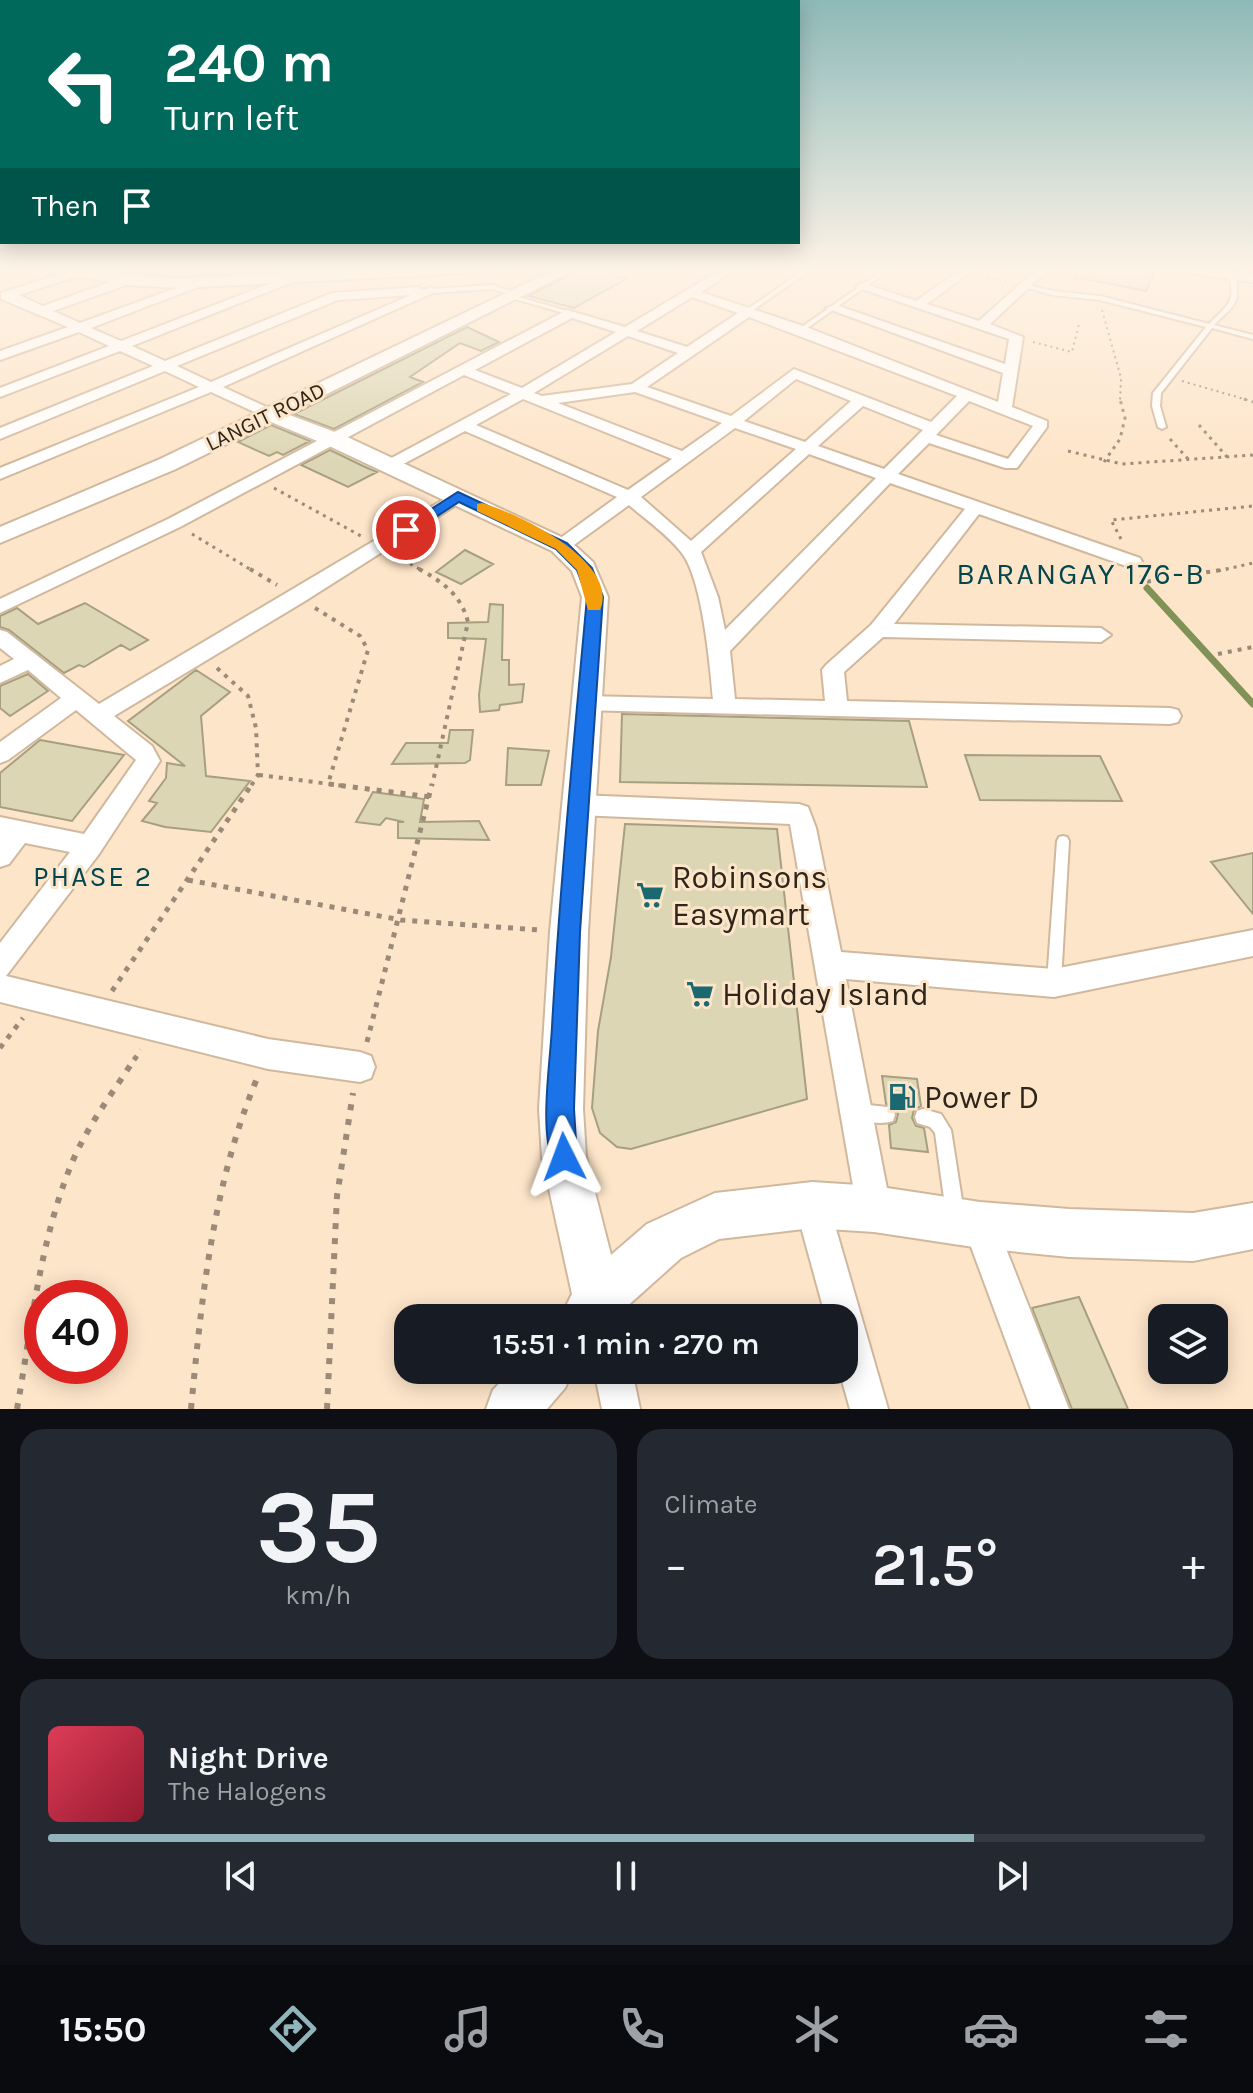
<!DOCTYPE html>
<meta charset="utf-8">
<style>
:root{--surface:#171b24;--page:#242831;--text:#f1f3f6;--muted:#9ea1a6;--line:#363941;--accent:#91b4ba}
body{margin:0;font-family:Karla,sans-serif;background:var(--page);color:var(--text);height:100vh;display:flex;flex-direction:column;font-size:30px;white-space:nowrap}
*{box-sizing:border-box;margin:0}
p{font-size:26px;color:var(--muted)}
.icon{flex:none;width:44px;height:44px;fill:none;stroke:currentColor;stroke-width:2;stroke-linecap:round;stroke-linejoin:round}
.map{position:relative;height:1409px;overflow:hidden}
.side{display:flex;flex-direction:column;gap:20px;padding:20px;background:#0d0f14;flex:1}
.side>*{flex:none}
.guide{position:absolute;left:0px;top:0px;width:800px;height:244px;box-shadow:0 4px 20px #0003;background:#00695c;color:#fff;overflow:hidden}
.buttons{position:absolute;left:1148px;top:1304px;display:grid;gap:16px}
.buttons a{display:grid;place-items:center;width:80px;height:80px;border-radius:16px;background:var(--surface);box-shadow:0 4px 20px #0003;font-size:40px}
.speed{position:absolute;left:24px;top:1280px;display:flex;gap:16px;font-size:40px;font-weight:700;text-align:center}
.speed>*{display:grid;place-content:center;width:104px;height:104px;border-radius:50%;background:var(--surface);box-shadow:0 4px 20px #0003;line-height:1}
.speed .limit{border:12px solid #d22;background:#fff;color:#111}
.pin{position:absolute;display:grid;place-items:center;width:68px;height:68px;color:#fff;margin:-34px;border:4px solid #fff;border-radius:50%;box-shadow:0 2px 8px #0007}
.me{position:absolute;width:88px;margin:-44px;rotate:357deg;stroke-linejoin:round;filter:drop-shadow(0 0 6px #0008)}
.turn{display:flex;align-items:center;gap:28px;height:168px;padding:0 32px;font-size:36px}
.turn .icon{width:104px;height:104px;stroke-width:2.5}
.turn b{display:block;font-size:56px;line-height:68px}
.then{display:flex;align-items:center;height:76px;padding:0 32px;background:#0003;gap:16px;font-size:30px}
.big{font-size:60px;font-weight:600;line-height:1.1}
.side .card{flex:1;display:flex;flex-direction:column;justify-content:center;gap:12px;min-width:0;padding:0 28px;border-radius:24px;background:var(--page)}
.side .dial{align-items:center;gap:0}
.dial b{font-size:104px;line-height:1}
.song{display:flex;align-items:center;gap:24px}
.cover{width:96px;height:96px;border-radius:12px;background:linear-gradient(135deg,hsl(350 70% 55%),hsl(350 70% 35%))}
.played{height:8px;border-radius:4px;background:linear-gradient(90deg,var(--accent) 80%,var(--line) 80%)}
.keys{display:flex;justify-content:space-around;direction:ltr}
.heat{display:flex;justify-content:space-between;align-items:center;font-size:44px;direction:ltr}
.side .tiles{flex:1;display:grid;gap:20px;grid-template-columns:1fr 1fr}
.card:last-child{grid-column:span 2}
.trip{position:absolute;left:394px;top:1304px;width:464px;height:80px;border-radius:24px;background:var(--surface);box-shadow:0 4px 20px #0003;font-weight:600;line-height:80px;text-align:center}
.menu{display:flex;height:128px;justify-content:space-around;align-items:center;background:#090b0e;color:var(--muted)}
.menu .icon{width:56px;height:56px}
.menu .active{color:var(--accent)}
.menu b{font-size:36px;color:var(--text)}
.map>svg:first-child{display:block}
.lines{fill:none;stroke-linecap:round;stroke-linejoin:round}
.stream{stroke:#819256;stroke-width:7}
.building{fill:#dcd6b4;stroke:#a6a080;stroke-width:2}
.lane-casing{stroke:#d0b89e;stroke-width:4}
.street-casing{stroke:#d0b89e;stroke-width:4}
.secondary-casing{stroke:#d0b89e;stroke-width:4}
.path-far4{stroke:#9b8a77;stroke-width:2;stroke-dasharray:2 4;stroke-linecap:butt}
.path-far3{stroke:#9b8a77;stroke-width:3;stroke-dasharray:3 5;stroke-linecap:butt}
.path-far2{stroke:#9b8a77;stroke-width:4;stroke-dasharray:4 6;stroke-linecap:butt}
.path-far1{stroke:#9b8a77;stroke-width:5;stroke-dasharray:5 7;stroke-linecap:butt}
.path{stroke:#9b8a77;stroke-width:6;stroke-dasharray:6 9;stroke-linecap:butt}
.lane{fill:#fff;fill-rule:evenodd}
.street{fill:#fff;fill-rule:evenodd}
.secondary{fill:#fff;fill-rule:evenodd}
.route{fill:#1a73e8;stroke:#114b97;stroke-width:2}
.slow{fill:#f59e0b}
.labels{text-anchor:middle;stroke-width:6;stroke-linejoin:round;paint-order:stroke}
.far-street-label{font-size:22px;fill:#2e251b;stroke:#fde5c9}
.neighbourhood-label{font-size:28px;letter-spacing:2px;fill:#04464d;stroke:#fde5c9}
.quarter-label{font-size:30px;letter-spacing:2px;fill:#04464d;stroke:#fde5c9}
.near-poi-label{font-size:32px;fill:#2e251b;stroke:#fde5c9;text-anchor:start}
</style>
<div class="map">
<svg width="1253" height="1409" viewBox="0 0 1253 1409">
<rect width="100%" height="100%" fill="#fde5c9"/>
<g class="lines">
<path class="stream" d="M 1147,588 L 1253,704"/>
</g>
<path class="building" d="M 581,268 L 616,268 L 608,274 L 626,279 L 574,308 L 529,296 Z
M 1075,268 L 1156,268 L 1146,291 L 1075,277 Z
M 467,327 L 499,342 L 481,351 L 460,343 L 410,377 L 423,382 L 334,429 L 294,414 Z
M 271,425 L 310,441 L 283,455 L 277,452 L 269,456 L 238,442 Z
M 330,450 L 363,466 L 377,472 L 348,487 L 301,465 Z
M 465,550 L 493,564 L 461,584 L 436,572 Z
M 85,603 L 148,640 L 130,650 L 121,645 L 84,667 L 79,665 L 64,673 L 9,630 L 0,627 L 0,616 L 17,608 L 38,624 Z
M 490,604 L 503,605 L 502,660 L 509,660 L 509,685 L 524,684 L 522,702 L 500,705 L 499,710 L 480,712 L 479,695 L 486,639 L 448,638 L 448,623 L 488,622 Z
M 196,670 L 230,692 L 201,716 L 206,776 L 250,781 L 211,832 L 165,827 L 142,821 L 157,803 L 149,801 L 166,778 L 167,763 L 185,766 L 128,721 Z
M 28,674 L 48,691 L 10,716 L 0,708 L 0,686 Z
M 622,714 L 909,721 L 927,787 L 620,782 Z
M 450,730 L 473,730 L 470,760 L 465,763 L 392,764 L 406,743 L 448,743 Z
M 40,740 L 124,755 L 72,821 L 0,807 L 0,773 Z
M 508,748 L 549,751 L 541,785 L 506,785 Z
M 965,755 L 1100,756 L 1122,801 L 980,800 Z
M 373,792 L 424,799 L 420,822 L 479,821 L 489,840 L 398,838 L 398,822 L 404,822 L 386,818 L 380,825 L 356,822 Z
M 625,824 L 777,829 L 807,1099 L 631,1149 L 617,1147 L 600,1133 L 592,1108 L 598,1031 L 611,957 Z
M 1253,853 L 1253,914 L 1211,862 Z
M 882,1076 L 917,1079 L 921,1106 L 914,1110 L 912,1118 L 916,1126 L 924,1128 L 928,1152 L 891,1148 L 889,1125 L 896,1122 L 898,1114 L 894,1106 L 886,1104 Z
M 1079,1297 L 1128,1409 L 1072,1409 L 1032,1308 Z"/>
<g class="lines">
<g class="lane-casing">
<path id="lane" d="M 95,268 L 102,268 L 114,274 L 109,278 L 105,278 L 107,274 Z
M 807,268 L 813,268 L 749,313 L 745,313 L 745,311 Z
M 886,268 L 892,268 L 803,331 L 799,331 L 799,329 Z
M 1232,274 L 1235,276 C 1242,304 1233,306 1214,325 L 1253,335 L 1253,339 L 1212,328 L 1161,393 L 1160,406 L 1166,427 L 1162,429 L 1158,427 L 1152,406 L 1153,393 L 1206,327 L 1100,300 L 1052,295 L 1021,286 L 1024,284 L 1052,291 L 1100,296 L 1209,324 C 1227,305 1236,303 1229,276 Z
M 492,285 L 516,293 L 515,296 L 574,313 L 571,315 L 508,297 L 509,294 L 492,289 L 431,293 L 428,291 L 431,289 Z
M 1063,836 L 1067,837 L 1069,841 L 1061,982 L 1059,987 L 1054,989 L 1049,987 L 1047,982 L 1057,841 L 1059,837 Z
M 860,1104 L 887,1107 L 893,1109 L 895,1115 L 893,1121 C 882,1125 865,1122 854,1118 L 852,1112 L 854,1106 Z
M 923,1109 L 941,1114 L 951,1130 L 964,1213 L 961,1219 L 955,1222 L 949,1219 L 946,1213 L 935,1133 L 930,1127 L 917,1123 L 915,1117 L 917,1111 Z"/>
</g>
<g class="street-casing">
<path id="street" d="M 0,268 L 13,268 L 0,273 Z
M 80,268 L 86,272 L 84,274 L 19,295 L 43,306 L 124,277 L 132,277 L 132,283 L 53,311 L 80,323 L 201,279 L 211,282 L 91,328 L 121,341 L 295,274 L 305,277 L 132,346 L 165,361 L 332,293 L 418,287 L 423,290 L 431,287 L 437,291 L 223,387 L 275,411 L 275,417 L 265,417 L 211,392 L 0,479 L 0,468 L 199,387 L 165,371 L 0,439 L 0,428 L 153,366 L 120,351 L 0,397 L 0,388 L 109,346 L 79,332 L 0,360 L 0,351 L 68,327 L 1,299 L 1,293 ZM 411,295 L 211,382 L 177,366 L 338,300 Z
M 645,268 L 659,268 L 647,274 L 641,271 Z
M 724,268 L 738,268 L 701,292 L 806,327 L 998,402 L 1003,373 L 826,308 L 836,305 L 1005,364 L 1009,339 L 856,287 L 862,283 L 916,301 L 963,268 L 976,268 L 927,304 L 979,321 L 1038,268 L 1050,268 L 990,324 L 1023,337 L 1012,407 L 1047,421 L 1047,427 L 1017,468 L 1005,468 L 929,443 L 898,474 L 1140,558 L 1142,562 L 1133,568 L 1126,566 L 979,514 L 894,624 L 1101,628 L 1111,635 L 1101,642 L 883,637 L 844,672 L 847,701 L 1170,708 L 1178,710 L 1181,716 L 1178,722 L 1170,724 L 579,710 L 576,704 L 579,698 L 587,696 L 713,699 C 710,664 702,577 681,552 C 667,534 646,520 629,505 L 567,550 L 555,550 L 552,546 L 555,542 L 617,497 L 465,431 L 396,468 L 384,468 L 384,462 L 511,394 L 464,375 L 180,527 L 0,613 L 0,599 L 168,519 L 567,310 L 625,327 ZM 692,297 L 738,313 L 687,347 L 637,331 ZM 749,317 L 957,396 L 931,422 L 794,369 L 731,416 L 647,387 ZM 572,318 L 616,332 L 522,388 L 475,370 ZM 628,336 L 678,353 L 632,384 L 542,396 L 534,393 ZM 796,379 L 851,401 L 805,442 L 744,421 ZM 635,392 L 722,423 L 682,451 L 558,403 ZM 523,399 L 672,459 L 628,490 L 476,425 ZM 969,401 L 1033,426 L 1008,459 L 936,435 ZM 863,406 L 923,430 L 884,469 L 818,446 ZM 735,428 L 796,449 L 691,541 L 641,497 ZM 809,454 L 876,478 L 725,630 L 718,597 L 701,552 ZM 890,483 L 965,509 L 871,625 L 826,665 L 822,670 L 825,701 L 735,699 L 730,651 Z
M 1167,268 L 1199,268 L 1253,274 L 1253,282 L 1173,271 Z
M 458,491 L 467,496 L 464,500 L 305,601 L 114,716 L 152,746 L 160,761 L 99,854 L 6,976 L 268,1039 L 360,1052 L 371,1056 L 375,1067 L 371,1078 L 360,1082 L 268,1069 L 0,1002 L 0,943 L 70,852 L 25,843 L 9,864 L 0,867 L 0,817 L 84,834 L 136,760 L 76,710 L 8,760 L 0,763 L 0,742 L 61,698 L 28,670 L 0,683 L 0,666 L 14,659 L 0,648 L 0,630 L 7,632 L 99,704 Z
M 578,795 L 799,804 L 808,807 L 816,828 L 841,952 L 1054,969 L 1253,930 L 1253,956 L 1054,997 L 846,979 L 891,1209 L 886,1221 L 874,1226 L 862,1221 L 857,1209 L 790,824 L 578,815 L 569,812 L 566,805 L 569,798 Z
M 812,1188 L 824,1193 L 829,1205 L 888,1409 L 850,1409 L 839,1370 L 844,1370 L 844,1318 L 826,1318 L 795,1205 L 800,1193 Z
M 980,1208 L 992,1213 L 1069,1409 L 1031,1409 L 963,1225 L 968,1213 Z
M 594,1370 L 632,1370 L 640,1409 L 602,1409 Z"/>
</g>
<g class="secondary-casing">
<path id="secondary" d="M 44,268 C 91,266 138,279 185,278 C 281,275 378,263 474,268 L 466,273 L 181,288 L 128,285 L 52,273 Z
M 558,268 L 578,268 L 287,414 L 343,435 L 570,541 L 593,562 L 608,597 L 588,932 L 583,1109 L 586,1157 L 611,1255 L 647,1224 L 715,1193 L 812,1182 L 874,1186 L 980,1202 L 1069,1209 L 1193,1213 L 1253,1203 L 1253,1249 L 1193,1261 L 1069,1257 L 980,1248 L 874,1232 L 812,1228 L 719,1239 L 681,1258 L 614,1318 L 560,1318 L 572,1294 L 542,1157 L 539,1109 L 550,932 L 582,597 L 572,571 L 552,551 L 327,445 L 271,422 L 176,469 L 0,543 L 0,527 L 160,459 Z
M 512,1370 L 573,1370 L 565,1388 L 547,1409 L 486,1409 L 493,1390 Z"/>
</g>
<path class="path-far4" d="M 981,276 L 1007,282
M 1102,310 L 1121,378 L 1120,401
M 1033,342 L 1072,352 L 1079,324
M 1182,381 L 1251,401"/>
<path class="path-far3" d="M 1244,399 L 1253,402
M 1199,425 L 1227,457
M 1170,439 L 1188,459
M 1068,451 L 1122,464 L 1253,455
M 1104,462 L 1120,439 L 1125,418 L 1120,399
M 274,488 L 361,536
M 192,534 L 253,571
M 1121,539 L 1111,520 L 1253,506
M 396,556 L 423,571
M 1218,571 L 1253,563"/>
<path class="path-far2" d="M 250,569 L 277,585
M 419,569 C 443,582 461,595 468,622 L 432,786
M 1141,575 L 1145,582 L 1227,569
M 315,608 L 360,636 L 368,650 L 328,784
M 1218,654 L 1253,647
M 217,668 L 248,696 L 256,728 L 258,775 L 251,786
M 259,775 L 345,786"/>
<path class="path-far1" d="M 329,784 L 431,797
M 188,880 L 401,920 L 539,930
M 112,991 L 252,784
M 367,1042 L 432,784
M 0,1048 L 23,1018
M 134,1060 L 141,1050"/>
<path class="path" d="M 17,1409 C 32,1325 40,1237 74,1158 C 90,1122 114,1091 135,1058
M 191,1409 C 202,1294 213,1183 258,1076
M 327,1409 L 337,1196 L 353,1093"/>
<use href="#lane" class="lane"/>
<use href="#street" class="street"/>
<use href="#secondary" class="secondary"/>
</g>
<linearGradient id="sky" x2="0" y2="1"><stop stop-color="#8db9b8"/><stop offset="0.58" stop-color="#fef3e7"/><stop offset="1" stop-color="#fef3e7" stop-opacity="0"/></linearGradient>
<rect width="1253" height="465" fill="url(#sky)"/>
<path class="route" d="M 458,492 L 567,543 L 592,568 L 603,597 L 580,932 L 574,1109 L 577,1157 L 573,1166 L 564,1170 L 554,1166 C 539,1130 550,1066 552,1027 C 560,884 574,741 587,597 L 577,570 L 556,549 L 459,502 L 411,533 L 406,534 L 398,530 Z"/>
<path class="slow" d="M 482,503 C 517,513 621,562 600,610 L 588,610 L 577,570 L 556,549 L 477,511 L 477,504 Z"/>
<defs>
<g id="supermarket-bare" transform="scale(2.16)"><path d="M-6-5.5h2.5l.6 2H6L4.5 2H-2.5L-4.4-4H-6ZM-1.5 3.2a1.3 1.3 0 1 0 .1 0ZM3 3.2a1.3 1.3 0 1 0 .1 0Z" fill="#1c6870" stroke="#fde5c9" stroke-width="2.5" paint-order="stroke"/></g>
<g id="fuel-bare" transform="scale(2.16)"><path d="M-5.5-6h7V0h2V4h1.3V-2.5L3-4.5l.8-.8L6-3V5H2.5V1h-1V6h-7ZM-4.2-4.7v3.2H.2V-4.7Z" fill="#1c6870" stroke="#fde5c9" stroke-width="2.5" paint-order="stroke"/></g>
</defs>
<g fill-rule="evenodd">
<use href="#supermarket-bare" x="650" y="895"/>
<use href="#supermarket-bare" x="700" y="994"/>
<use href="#fuel-bare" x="902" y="1097"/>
</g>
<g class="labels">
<g class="far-street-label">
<text transform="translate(265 416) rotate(-26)" y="8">LANGIT ROAD</text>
</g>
<g class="neighbourhood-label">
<text x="93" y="886">PHASE 2</text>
</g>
<g class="quarter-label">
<text x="1081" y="584">BARANGAY 176-B</text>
</g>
<g class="near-poi-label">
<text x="672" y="888">Robinsons<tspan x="672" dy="37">Easymart</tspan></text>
<text x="722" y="1005">Holiday Island</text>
<text x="924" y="1108">Power D</text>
</g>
</g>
</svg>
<div class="buttons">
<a><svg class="icon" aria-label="layers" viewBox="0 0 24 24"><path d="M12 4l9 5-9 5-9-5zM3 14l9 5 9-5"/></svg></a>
</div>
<div class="speed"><div class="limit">40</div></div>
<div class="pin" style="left:406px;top:530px;background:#d93025"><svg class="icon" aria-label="arrive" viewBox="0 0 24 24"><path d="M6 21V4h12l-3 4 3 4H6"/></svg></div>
<svg class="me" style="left:564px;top:1157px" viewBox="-20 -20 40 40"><path d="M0-17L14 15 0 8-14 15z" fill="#1a73e8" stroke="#fff" stroke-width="4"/></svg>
<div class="trip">15:51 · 1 min · 270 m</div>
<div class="guide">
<div class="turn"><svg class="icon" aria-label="left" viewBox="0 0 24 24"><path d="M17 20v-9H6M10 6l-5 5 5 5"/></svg><div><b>240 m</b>Turn left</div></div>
<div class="then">Then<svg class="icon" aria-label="arrive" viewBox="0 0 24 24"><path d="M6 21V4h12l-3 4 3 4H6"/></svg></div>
</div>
</div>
<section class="side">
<div class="tiles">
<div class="card dial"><b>35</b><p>km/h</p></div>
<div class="card"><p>Climate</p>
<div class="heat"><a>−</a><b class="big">21.5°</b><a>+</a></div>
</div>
<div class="card">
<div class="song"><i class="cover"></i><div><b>Night Drive</b><p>The Halogens</p></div></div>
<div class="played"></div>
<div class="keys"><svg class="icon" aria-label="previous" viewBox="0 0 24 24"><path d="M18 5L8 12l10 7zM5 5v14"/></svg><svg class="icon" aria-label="pause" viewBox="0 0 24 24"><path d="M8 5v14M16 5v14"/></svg><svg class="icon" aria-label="next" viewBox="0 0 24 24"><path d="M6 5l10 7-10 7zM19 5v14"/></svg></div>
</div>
</div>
</section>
<nav class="menu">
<b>15:50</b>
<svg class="icon active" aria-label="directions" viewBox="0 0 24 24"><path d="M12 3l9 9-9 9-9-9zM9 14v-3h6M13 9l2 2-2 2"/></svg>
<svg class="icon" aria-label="music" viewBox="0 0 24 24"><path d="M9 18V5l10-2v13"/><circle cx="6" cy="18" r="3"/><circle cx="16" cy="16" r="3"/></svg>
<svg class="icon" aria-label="phone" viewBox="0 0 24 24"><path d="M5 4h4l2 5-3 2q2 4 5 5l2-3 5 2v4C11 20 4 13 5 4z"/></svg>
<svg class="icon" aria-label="climate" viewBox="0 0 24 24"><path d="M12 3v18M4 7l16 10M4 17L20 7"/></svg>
<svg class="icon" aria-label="car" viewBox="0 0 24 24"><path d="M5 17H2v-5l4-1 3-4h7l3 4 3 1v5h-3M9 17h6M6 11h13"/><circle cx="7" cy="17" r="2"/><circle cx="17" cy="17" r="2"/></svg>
<svg class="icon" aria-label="filters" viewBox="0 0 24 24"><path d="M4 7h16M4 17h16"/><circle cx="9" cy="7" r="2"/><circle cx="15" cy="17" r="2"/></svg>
</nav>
